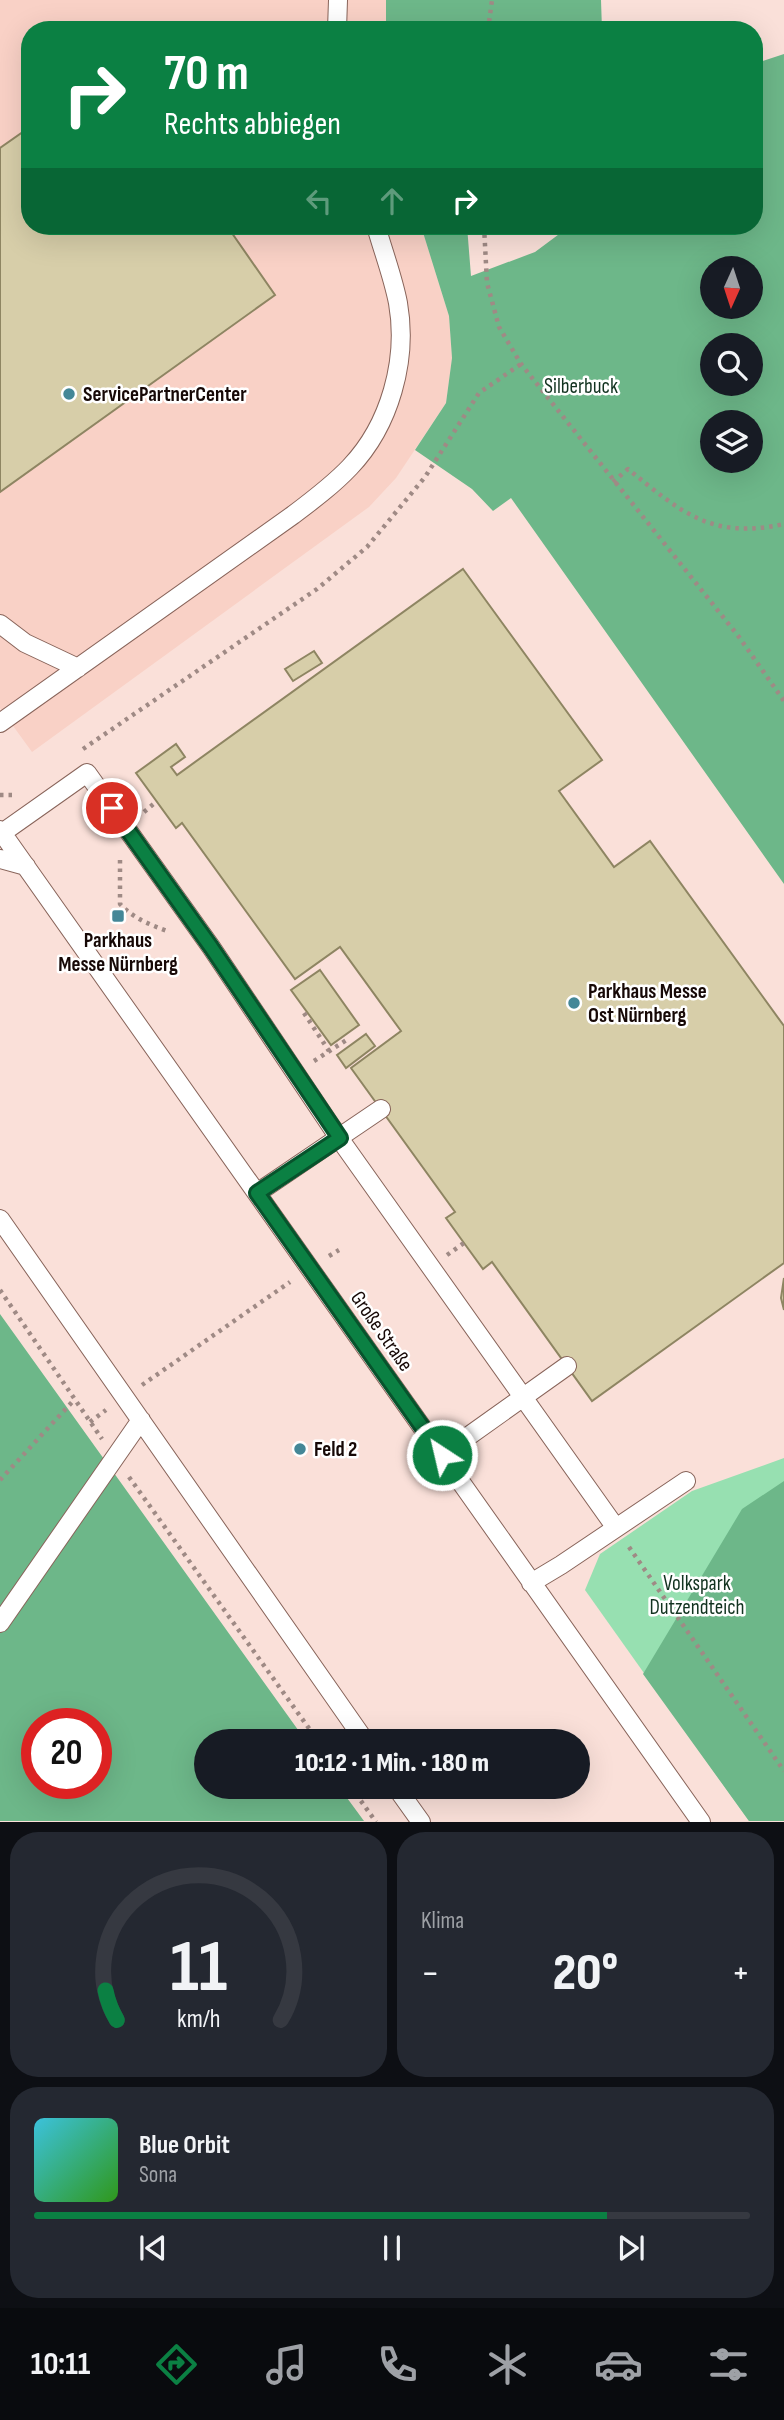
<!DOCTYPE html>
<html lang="de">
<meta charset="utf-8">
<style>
:root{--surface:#171b24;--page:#242831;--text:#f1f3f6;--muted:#9ea1a6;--line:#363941;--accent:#0b8043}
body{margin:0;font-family:"Sofia Sans Condensed",sans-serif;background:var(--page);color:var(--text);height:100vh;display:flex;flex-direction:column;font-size:26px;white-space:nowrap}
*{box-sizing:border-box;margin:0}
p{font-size:23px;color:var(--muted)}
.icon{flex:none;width:38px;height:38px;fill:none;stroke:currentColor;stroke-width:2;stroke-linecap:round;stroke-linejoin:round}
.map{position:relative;height:1822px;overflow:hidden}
.panel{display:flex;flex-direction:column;gap:10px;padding:10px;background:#0d0f14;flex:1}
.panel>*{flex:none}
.top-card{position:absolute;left:21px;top:21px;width:742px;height:214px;border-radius:28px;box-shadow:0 7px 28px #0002;background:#0b8043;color:#fff;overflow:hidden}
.needle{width:46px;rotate:183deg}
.controls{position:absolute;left:700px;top:256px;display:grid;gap:14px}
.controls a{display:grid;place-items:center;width:63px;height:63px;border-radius:50%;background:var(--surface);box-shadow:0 7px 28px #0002;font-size:35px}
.speed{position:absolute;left:21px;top:1708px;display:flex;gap:14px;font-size:35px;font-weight:700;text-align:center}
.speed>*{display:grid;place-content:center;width:91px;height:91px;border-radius:50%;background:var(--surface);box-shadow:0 7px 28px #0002;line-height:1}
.speed .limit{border:10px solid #d22;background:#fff;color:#111}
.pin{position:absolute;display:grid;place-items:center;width:60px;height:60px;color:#fff;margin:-30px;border:4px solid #fff;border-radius:50%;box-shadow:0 2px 7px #0007}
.me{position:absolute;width:77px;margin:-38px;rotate:325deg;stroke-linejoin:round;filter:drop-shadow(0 0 5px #0008)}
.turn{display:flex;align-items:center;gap:24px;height:147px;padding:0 28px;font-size:32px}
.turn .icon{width:91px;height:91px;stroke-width:2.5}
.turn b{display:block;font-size:49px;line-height:60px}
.lanes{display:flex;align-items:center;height:66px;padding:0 28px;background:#0003;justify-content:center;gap:35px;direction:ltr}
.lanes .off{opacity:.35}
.big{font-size:52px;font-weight:800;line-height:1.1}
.panel .tile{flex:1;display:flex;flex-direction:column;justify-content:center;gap:10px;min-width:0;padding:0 24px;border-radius:28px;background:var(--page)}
.panel .dial{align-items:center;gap:0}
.dial svg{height:182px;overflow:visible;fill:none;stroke:var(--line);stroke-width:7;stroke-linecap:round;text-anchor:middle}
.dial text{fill:var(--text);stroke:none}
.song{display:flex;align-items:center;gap:21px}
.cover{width:84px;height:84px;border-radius:10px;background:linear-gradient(135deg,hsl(190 70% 55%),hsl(110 70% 35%))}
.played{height:7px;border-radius:4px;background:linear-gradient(90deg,var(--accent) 80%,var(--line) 80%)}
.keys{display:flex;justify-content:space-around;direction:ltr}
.heat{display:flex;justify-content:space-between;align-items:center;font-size:38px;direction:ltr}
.panel .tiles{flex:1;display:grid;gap:10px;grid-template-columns:1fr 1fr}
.tile:last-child{grid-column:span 2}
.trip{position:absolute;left:194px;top:1729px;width:396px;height:70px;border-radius:35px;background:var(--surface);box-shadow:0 7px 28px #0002;font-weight:800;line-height:70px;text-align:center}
.tabs{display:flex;height:112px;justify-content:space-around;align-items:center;background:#090b0e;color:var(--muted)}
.tabs .icon{width:49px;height:49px}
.tabs .active{color:var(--accent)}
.tabs b{font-size:32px;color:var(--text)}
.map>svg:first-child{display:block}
.built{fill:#f9d1c6}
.green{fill:#97e0b1}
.forest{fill:#6db789;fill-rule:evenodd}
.building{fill:#d7cea9;stroke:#8e8562;stroke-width:2}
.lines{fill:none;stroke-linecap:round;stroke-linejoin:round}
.lane-casing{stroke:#88645a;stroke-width:20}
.path{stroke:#9f8a85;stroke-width:4.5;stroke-dasharray:3.5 5;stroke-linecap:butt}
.lane{stroke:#fff;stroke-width:18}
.route-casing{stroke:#07532c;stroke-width:18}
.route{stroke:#0b8043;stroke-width:12}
.poi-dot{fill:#448797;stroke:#fff;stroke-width:2.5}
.labels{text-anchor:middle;stroke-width:5;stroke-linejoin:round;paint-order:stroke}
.park-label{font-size:21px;fill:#123320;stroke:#fff}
.poi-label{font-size:21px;font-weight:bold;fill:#160806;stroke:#fff;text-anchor:start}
.street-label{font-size:21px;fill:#160806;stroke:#fff}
</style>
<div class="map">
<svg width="784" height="1822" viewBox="0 0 784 1822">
<rect width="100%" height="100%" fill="#fae0d9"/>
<path class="built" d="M 0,0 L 386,0 L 386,30 L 30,30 L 30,226 L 421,226 L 449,316 L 452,358 L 446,403 L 396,478 L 369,507 L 32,752 L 0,708 Z"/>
<path class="green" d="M 784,1458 L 784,1821 L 749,1821 L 585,1590 L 600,1554 L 692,1491 Z"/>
<path class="forest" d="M 386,0 L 601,0 L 602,30 L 386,30 Z
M 784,54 L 784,884 L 511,498 L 493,511 L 472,489 L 415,450 L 446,403 L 452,358 L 449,316 L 421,226 L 467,226 L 471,276 L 535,252 L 570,226 L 754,226 L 754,64 ZM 712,268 L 751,268 L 751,306 L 712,306 ZM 712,345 L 751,345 L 751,383 L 712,383 ZM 712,422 L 751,422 L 751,460 L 712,460 Z
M 0,1314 L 306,1741 L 206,1741 L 206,1787 L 339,1787 L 364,1821 L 0,1821 ZM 37,1724 L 96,1724 L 96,1783 L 37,1783 Z
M 784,1481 L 784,1821 L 749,1821 L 643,1674 L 742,1509 Z"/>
<path class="building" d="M 30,127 L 30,226 L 227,226 L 275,295 L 0,492 L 0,148 Z
M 463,569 L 602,760 L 559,791 L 614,867 L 650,841 L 784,1026 L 784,1263 L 592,1401 L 492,1262 L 483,1269 L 464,1243 L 446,1218 L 455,1212 L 351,1068 L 401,1031 L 340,947 L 295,979 L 182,823 L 176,828 L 136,773 L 176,744 L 185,757 L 171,767 L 177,775 Z
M 314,651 L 322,663 L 293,681 L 285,669 Z
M 320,970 L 359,1025 L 331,1045 L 291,990 Z
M 366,1034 L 375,1046 L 346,1068 L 337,1055 Z
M 784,1278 L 784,1310 L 781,1298 Z"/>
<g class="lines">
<g class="lane-casing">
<path id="lane" d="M 337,30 L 338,0
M 0,624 L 25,643 L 78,668
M 0,723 L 293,515 C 313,500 333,485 350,467 C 390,425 408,360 398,303 C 393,277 383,251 376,226
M 0,830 L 701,1822
M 2,833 L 87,773 L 211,947 L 339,1138 L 616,1528
M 0,859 L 26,866
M 257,1193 L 381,1109
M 0,1219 L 365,1741
M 442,1455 L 567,1366
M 531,1583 L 561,1565 L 686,1481
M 0,1623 L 141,1420
M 396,1787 L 421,1822"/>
</g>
<path class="path" d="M 488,30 L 492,0
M 484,226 L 487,283 L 499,327 L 521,364 L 739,637 L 784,701
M 613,482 L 628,469 C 681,512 711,540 784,524
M 83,749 L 317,589 L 367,547 L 425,477 L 479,393 L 521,364
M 0,795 L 15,795
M 144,812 L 157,801
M 120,860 L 120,904 C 134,919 151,925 170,932
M 304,1013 L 329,1051
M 314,1061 L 348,1039
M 447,1255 L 464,1243
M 329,1256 L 339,1250
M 0,1290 L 102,1439
M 142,1385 L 290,1282
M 90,1422 L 106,1410
M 129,1477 L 318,1741
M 0,1480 L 74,1400
M 629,1547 L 784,1771
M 351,1787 L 376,1822"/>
<use href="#lane" class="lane"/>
</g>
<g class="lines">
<g class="route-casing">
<path id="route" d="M 112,808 L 211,947 L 340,1138 L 257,1193 L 442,1455"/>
</g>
<use href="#route" class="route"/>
</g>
<g class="poi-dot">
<circle cx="69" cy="394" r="7"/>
<rect x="111" y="909" width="14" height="14" rx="3.5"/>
<circle cx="574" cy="1003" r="7"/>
<circle cx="300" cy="1449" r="7"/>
</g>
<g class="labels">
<g class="park-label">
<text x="581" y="393">Silberbuck</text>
<text x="697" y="1590">Volkspark<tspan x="697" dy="24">Dutzendteich</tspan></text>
</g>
<g class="poi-label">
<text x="83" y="401">ServicePartnerCenter</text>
<text x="118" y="947" text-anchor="middle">Parkhaus<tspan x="118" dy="24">Messe Nürnberg</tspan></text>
<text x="588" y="998">Parkhaus Messe<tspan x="588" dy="24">Ost Nürnberg</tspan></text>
<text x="314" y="1456">Feld 2</text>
</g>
<g class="street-label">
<text transform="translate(382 1331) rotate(55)" y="7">Große Straße</text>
</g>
</g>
</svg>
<div class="controls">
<a><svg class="needle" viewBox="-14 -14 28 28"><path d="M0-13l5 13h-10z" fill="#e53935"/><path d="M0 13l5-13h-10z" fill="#9ea1a6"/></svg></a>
<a><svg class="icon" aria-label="search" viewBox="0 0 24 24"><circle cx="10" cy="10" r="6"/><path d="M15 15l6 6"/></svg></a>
<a><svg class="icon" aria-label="layers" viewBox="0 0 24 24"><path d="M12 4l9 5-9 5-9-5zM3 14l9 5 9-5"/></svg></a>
</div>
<div class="speed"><div class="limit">20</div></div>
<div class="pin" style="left:112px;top:808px;background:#d93025"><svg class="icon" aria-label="arrive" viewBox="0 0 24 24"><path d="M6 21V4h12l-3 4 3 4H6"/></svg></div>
<svg class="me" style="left:442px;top:1455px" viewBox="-20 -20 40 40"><circle r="17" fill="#0b8043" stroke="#fff" stroke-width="3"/><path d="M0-11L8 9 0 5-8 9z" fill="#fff"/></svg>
<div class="trip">10:12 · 1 Min. · 180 m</div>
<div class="top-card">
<div class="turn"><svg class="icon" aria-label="right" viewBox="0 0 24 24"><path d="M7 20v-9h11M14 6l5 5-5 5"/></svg><div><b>70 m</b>Rechts abbiegen</div></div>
<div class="lanes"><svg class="icon off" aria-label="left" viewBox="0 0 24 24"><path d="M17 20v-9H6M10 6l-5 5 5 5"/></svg><svg class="icon off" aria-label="ahead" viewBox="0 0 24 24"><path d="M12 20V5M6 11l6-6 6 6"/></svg><svg class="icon" aria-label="right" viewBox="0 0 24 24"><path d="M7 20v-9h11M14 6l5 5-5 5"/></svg></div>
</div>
</div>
<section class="panel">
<div class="tiles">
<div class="tile dial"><svg viewBox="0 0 100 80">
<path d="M14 69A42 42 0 1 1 86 69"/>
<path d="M14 69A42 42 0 0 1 9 56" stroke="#0b8043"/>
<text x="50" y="56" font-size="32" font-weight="700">11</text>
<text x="50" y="72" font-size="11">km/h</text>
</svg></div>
<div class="tile"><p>Klima</p>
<div class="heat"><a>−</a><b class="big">20°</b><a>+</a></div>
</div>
<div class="tile">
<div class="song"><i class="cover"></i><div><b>Blue Orbit</b><p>Sona</p></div></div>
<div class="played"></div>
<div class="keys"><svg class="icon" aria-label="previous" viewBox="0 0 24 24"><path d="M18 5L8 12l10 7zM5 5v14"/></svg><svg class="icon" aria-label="pause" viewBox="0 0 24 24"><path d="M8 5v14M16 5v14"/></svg><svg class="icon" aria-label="next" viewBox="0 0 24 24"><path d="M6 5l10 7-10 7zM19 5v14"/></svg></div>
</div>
</div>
</section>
<nav class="tabs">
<b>10:11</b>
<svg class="icon active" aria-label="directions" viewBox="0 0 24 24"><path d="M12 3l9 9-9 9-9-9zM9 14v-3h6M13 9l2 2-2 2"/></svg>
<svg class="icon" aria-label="music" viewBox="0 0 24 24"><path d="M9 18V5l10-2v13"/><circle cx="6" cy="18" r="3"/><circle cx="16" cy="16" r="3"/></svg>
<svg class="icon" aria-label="phone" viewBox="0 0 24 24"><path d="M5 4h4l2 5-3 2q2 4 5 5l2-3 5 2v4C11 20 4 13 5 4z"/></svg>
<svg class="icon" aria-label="climate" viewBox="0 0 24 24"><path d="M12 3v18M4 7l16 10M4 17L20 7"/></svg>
<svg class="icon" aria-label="car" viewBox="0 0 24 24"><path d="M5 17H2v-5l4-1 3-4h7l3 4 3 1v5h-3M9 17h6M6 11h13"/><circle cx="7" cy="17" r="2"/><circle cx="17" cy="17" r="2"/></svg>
<svg class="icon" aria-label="filters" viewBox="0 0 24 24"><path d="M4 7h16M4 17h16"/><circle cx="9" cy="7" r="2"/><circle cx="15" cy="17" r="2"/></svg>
</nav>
